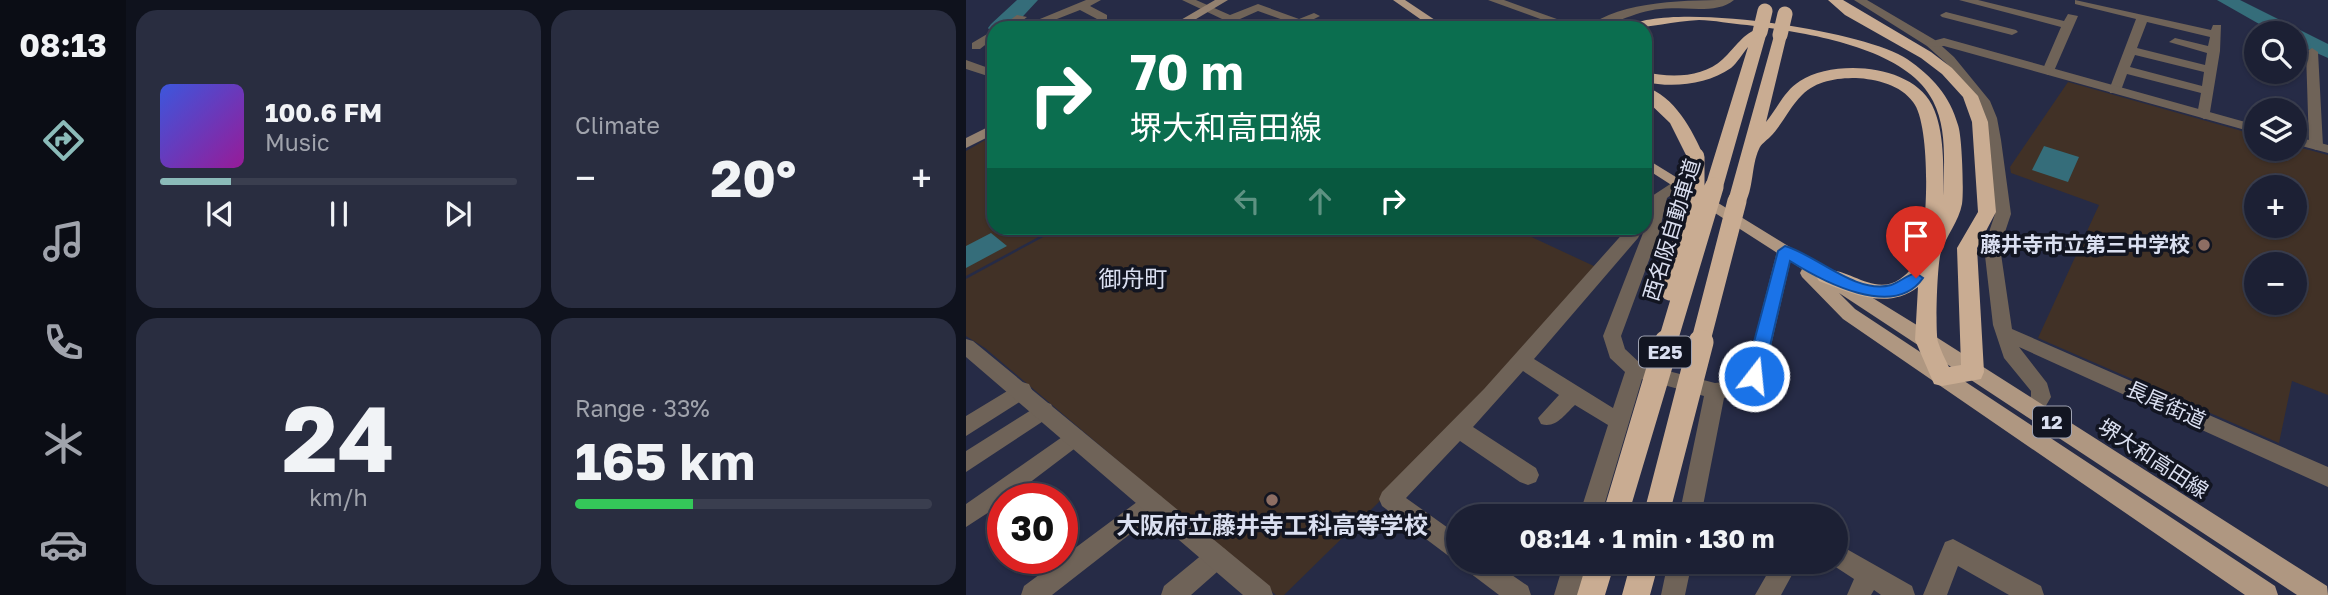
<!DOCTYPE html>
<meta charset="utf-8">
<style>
:root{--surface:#1c2034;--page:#292d40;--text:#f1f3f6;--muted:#a0a3ac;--line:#3a3e4f;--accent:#8bbbb9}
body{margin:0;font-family:"Golos Text","Noto Sans JP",sans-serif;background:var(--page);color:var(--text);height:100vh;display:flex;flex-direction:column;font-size:26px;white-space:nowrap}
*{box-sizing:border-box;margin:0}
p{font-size:23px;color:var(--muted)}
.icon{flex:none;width:38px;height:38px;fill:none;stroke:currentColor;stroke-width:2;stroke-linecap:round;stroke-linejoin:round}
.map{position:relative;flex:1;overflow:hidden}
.side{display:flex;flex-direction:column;gap:10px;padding:10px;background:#0f121d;width:840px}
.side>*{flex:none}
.guide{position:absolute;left:21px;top:21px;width:665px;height:214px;border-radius:21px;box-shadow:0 2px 5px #0004,0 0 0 2px var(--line);background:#0b6e4f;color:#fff;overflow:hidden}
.fabs{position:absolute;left:1278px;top:21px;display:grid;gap:14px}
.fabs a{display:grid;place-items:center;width:63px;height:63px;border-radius:50%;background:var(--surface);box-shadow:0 2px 5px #0004,0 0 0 2px var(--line);font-size:35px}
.speed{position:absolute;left:21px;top:483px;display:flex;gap:14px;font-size:35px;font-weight:700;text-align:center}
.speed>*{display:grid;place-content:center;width:91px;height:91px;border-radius:50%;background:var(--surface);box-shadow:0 2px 5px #0004,0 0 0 2px var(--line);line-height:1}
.speed .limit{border:10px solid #d22;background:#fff;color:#111}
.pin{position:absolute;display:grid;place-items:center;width:60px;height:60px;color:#fff;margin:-72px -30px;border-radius:50% 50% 50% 0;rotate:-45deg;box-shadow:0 0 7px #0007}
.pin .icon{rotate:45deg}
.me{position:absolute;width:77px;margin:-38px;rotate:16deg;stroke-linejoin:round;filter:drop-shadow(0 0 5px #0008)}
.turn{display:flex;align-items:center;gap:24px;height:147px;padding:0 28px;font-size:32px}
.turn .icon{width:91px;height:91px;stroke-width:2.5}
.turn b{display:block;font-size:49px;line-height:60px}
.lanes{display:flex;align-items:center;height:66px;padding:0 28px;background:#0003;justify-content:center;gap:35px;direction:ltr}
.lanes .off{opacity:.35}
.big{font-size:52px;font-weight:700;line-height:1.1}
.side .card{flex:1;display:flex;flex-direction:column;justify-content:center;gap:10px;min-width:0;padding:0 24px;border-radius:21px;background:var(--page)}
.side .dial{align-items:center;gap:0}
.dial b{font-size:91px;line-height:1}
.song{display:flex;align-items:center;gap:21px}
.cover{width:84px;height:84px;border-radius:10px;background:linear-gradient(135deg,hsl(230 70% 55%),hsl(300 70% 35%))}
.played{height:7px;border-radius:4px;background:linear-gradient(90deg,var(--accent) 20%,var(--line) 20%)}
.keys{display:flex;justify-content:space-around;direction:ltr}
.heat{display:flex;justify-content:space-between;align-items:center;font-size:38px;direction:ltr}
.charge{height:10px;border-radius:5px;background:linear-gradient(90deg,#34c759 33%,var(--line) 0)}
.side .tiles{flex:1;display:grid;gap:10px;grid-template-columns:repeat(2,1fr)}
.trip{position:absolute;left:480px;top:504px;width:402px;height:70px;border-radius:35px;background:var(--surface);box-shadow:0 2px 5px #0004,0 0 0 2px var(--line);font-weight:700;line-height:70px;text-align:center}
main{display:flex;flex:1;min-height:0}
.tab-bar{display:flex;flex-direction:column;width:126px;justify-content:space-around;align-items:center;background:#0b0d15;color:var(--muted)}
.tab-bar .icon{width:49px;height:49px}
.tab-bar .current{color:var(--accent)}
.tab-bar b{font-size:32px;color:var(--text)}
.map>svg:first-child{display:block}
.education{fill:#413126;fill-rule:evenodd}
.water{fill:#356d7a}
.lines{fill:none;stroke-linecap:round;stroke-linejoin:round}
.river{fill:#356d7a;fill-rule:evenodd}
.minor{fill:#6f6358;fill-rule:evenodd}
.tertiary{fill:#6f6358;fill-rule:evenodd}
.secondary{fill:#938170;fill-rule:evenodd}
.primary{fill:#af9781;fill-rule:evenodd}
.motorway{fill:#c9ac92;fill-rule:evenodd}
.motorway-bridge-far2{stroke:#c9ac92;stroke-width:15}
.motorway-bridge-far1{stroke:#c9ac92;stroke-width:19}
.motorway-bridge{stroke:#c9ac92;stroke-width:25}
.route{fill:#1a73e8;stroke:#114b97;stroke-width:2}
.education-dot{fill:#8d6e63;stroke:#121521;stroke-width:2.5}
.labels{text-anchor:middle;stroke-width:7;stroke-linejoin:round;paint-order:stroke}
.shield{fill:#121521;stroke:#9ea2b2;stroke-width:2}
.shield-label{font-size:19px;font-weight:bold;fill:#dadff0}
.street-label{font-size:21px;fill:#dadff0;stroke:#121521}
.poi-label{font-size:21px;font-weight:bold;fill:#dadff0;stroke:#121521;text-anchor:end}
.neighbourhood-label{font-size:23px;fill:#dadff0;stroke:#121521}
.near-poi-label{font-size:24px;font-weight:bold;fill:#dadff0;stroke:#121521}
</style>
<main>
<nav class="tab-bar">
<b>08:13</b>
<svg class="icon current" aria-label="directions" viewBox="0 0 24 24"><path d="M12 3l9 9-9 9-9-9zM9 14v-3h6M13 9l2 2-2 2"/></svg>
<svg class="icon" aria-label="music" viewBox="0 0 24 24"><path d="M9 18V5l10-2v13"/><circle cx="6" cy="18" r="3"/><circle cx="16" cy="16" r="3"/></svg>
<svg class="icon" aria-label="phone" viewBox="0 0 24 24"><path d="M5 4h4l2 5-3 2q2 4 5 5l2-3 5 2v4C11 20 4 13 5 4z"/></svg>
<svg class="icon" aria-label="climate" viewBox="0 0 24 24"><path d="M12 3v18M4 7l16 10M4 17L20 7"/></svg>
<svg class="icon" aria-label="car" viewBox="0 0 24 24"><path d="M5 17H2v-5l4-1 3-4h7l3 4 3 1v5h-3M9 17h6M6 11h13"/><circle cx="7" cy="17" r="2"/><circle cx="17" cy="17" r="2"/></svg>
</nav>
<section class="side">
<div class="tiles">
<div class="card">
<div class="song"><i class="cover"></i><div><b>100.6 FM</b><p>Music</p></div></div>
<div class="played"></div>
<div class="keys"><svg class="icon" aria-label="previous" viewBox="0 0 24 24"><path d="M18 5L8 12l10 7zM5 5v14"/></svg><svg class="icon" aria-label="pause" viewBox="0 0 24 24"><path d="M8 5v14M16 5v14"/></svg><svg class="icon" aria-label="next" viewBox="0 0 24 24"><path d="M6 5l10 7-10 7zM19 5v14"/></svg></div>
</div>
<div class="card"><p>Climate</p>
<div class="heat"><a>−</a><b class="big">20°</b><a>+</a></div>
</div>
<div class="card dial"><b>24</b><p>km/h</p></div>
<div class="card"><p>Range · 33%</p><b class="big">165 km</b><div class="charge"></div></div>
</div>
</section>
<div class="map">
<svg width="1362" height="595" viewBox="0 0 1362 595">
<rect width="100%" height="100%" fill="#262b46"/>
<path class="education" d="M 1102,82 L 1290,135 L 1290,149 L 1328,149 L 1328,146 L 1362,155 L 1362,395 L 1326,381 L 1313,443 L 1072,338 L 1133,205 L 1045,173 L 1044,167 ZM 1290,187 L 1328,187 L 1328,226 L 1290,226 ZM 1290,264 L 1328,264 L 1328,303 L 1290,303 Z
M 28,135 L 28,228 L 89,228 L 0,276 L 0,151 Z
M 94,228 L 546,228 L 630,267 L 512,405 L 318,595 L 310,595 L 19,348 L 0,336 L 0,279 Z"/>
<path class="water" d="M 1078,146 L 1113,157 L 1102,182 L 1066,170 Z
M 25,233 L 41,246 L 0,268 L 0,246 Z"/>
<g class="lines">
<path class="river" d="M 51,0 L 72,0 L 46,28 L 28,28 L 28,33 L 25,32 L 22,28 L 25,24 Z
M 1251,0 L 1274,0 L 1362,44 L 1362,58 L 1328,43 L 1328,33 L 1309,33 Z"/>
<path class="minor" d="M 120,0 L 135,0 L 124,6 L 141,15 L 141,22 L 131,28 L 117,28 L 131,19 L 114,10 L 68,28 L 52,28 Z
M 216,0 L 230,0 L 264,15 L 292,4 L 333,19 L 348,13 L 354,16 L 334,26 L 292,11 L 274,19 L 291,28 L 275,28 Z
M 522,0 L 538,0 L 616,28 L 599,28 Z
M 888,0 L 901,0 L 969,40 L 988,57 L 1024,101 L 1031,118 L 1035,140 L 1045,214 L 1034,247 L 1046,329 L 1362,467 L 1362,487 L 1053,347 L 1081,383 L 1085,397 L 1074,416 L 1067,418 L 1060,416 L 1057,410 L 1065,396 L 1065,391 L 1038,358 L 1027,325 L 1018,247 L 1029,214 L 1021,140 L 1011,102 L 980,63 L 961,46 Z
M 993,0 L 1012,0 L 1098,21 L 1102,14 L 1112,16 L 1088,71 L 1082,75 L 1076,71 L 1095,27 Z
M 1109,0 L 1245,30 L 1247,25 L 1255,25 L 1254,51 L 1243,118 L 1238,119 L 1231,115 L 1235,93 L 1161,74 L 1154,93 L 1144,93 L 1143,90 L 1170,19 L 1109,4 ZM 1181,22 L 1244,37 L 1242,46 L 1209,38 L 1203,42 L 1241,53 L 1239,65 L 1171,48 ZM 1169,55 L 1238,72 L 1236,86 L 1164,67 Z
M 980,12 L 1050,30 L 1052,32 L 1046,35 L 976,17 L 974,15 Z
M 51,15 L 61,17 L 47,28 L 33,28 Z
M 28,30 L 28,38 L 14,49 L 6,49 L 6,43 Z
M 1346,48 L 1352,52 L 1357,146 L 1350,150 L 1343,146 L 1340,52 Z
M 0,60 L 28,70 L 28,78 L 0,69 Z
M 712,179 L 719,184 L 701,198 L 693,233 L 655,336 L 659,349 L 675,364 L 749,383 L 766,381 L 780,372 L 811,251 L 819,245 L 827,251 L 798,376 C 790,390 772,396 758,398 L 735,516 L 713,516 L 738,396 L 676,379 L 635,516 L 613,516 L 642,425 L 609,405 C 599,414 590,429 575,424 L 572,418 L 593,395 L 557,371 L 507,427 L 570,468 L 573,475 L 570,482 L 562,485 L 554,482 L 494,441 L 440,498 L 492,535 L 492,560 L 484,557 L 416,506 L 413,499 L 416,492 L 518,389 L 660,230 L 672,230 L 674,234 L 672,238 L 568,359 L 647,408 L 659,372 L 644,358 L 637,336 L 679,228 L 686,196 Z
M 56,382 L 63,384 L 66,390 L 63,396 L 0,436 L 0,416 Z
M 78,402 L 85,404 L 88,410 L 85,416 L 0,472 L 0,451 Z
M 109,428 L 116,431 L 119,437 L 116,443 L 42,499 L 37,499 L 37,503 L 0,527 L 0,504 Z
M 187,493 L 195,496 L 198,503 L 195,510 L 86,595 L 55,595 L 58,586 L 179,496 Z
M 803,504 L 815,509 L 818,516 L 793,516 L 795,507 Z
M 987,539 L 1075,586 L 1078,595 L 1043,595 L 992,566 L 981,595 L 957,595 L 979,542 Z
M 870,543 L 946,586 L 949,595 L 915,595 L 908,590 L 905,595 L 881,595 L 888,579 L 862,562 L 870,562 Z
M 251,546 L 259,549 L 263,557 L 259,565 L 225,595 L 195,595 L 198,586 L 243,549 Z
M 496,562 L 527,562 L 562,586 L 565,595 L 533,595 L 500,570 Z
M 598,562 L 622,562 L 612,595 L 588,595 Z
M 702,562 L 726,562 L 719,595 L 695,595 Z
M 808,562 L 833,562 L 815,595 L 789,595 Z"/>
<path class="tertiary" d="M 768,0 C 751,15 716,6 694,9 C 668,11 643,28 621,28 C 653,0 726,0 768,0 Z
M 978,38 L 1290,125 L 1290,133 L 978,46 L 965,47 L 959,43 Z
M 1328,136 L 1362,145 L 1362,153 L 1328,144 Z
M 0,339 L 7,341 L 304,586 L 307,595 L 277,595 L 0,357 Z"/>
<path class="secondary" d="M 249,0 L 262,0 L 215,28 L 201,28 Z
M 28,124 L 28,134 L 0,148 L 0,138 Z"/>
<path class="primary" d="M 427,0 L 439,0 L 481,28 L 467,28 Z
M 679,158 L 967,335 L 1361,586 L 1362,595 L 1331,595 L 873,293 L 889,309 L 1309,586 L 1312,595 L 1279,595 L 877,319 L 836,277 L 834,273 L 836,269 L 679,168 Z"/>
<path class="motorway" d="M 862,0 L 877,0 L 965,52 L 986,68 L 1012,96 L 1022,122 L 1030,212 L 1011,248 L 1018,372 L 1015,379 L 976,386 L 968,384 L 949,340 L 952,287 C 921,311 885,293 853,281 L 850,276 L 853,271 C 879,263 906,298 934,279 C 943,273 950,264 953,254 C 962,227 965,124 947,102 C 935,85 910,79 890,78 C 870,78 850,81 836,95 C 823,108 816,125 804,137 C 800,141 795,144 793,149 C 785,166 788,189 778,205 L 771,207 L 762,201 L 809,32 L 819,32 L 821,35 L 800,122 C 811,109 818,91 834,81 C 869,59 945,64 966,105 C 979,131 977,168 978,196 C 977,164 982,130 967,101 C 940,46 835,32 781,25 C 765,24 748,20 733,20 C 707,21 684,28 659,28 C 698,0 899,30 941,59 C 966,76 984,96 992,125 C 996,135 998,193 996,204 C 993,221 980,236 975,252 C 971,263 969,333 972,342 C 975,351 979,359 983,367 L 995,365 L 991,248 L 1012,212 L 1006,122 L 997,97 L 976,74 L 955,58 L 879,15 Z
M 794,28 L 801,32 L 757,187 L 754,191 L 742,191 L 739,187 L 782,47 C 776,54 772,62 765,68 C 741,85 706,88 679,82 L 679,72 C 704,78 737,78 757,59 C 770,47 777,33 794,28 Z
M 679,87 C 708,95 727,131 738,157 L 735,161 L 723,161 L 704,123 L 679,99 Z
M 621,562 L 649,562 L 639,595 L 611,595 Z
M 665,562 L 693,562 L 684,595 L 656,595 Z"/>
<path class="motorway-bridge-far2" d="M 794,32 L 799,11
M 814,35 L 819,14"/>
<path class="motorway-bridge-far1" d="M 704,291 L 729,186 L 729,157
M 701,344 L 748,187
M 734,344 L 771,201"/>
<path class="motorway-bridge" d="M 649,516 L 701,342
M 690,516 L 735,342"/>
</g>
<path class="route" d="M 819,246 C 849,254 890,295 925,285 C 934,282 941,275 950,273 L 957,278 C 928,320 856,281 824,261 L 797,376 L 794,381 L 782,381 L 779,376 L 812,251 Z"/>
<g class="education-dot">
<circle cx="1238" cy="245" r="7"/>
<circle cx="306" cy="500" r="7"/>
</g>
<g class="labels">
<g class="shield">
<rect x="673" y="336.5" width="52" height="31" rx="5"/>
<rect x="1067" y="406.5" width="38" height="31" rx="5"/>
</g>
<g class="shield-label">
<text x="699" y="359">E25</text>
<text x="1086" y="429">12</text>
</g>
<g class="street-label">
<text transform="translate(706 230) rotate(-73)" y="7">西名阪自動車道</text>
<text transform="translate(1200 405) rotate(24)" y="7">長尾街道</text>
<text transform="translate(1187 459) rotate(33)" y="7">堺大和高田線</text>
</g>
<g class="poi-label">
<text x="1224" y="252">藤井寺市立第三中学校</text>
</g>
<g class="neighbourhood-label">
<text x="167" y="287">御舟町</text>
</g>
<g class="near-poi-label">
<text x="306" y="534">大阪府立藤井寺工科高等学校</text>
</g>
</g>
</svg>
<div class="fabs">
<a><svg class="icon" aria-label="search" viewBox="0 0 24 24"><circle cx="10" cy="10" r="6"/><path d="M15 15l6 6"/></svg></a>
<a><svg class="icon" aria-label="layers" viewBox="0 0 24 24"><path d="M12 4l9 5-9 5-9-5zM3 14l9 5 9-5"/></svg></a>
<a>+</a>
<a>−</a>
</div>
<div class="speed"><div class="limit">30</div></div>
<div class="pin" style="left:950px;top:278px;background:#d93025"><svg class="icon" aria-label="arrive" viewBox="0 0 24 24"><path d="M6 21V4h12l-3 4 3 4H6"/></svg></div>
<svg class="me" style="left:788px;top:376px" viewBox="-20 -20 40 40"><circle r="17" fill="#1a73e8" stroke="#fff" stroke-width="3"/><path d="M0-11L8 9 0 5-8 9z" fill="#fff"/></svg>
<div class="trip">08:14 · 1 min · 130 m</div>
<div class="guide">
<div class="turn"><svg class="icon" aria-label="right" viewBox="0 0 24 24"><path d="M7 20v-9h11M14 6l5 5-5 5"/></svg><div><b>70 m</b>堺大和高田線</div></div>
<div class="lanes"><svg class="icon off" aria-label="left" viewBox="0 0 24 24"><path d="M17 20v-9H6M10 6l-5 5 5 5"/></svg><svg class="icon off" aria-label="ahead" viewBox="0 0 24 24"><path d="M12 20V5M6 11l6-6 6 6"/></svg><svg class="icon" aria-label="right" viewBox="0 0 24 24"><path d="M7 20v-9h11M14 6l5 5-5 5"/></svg></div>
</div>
</div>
</main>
